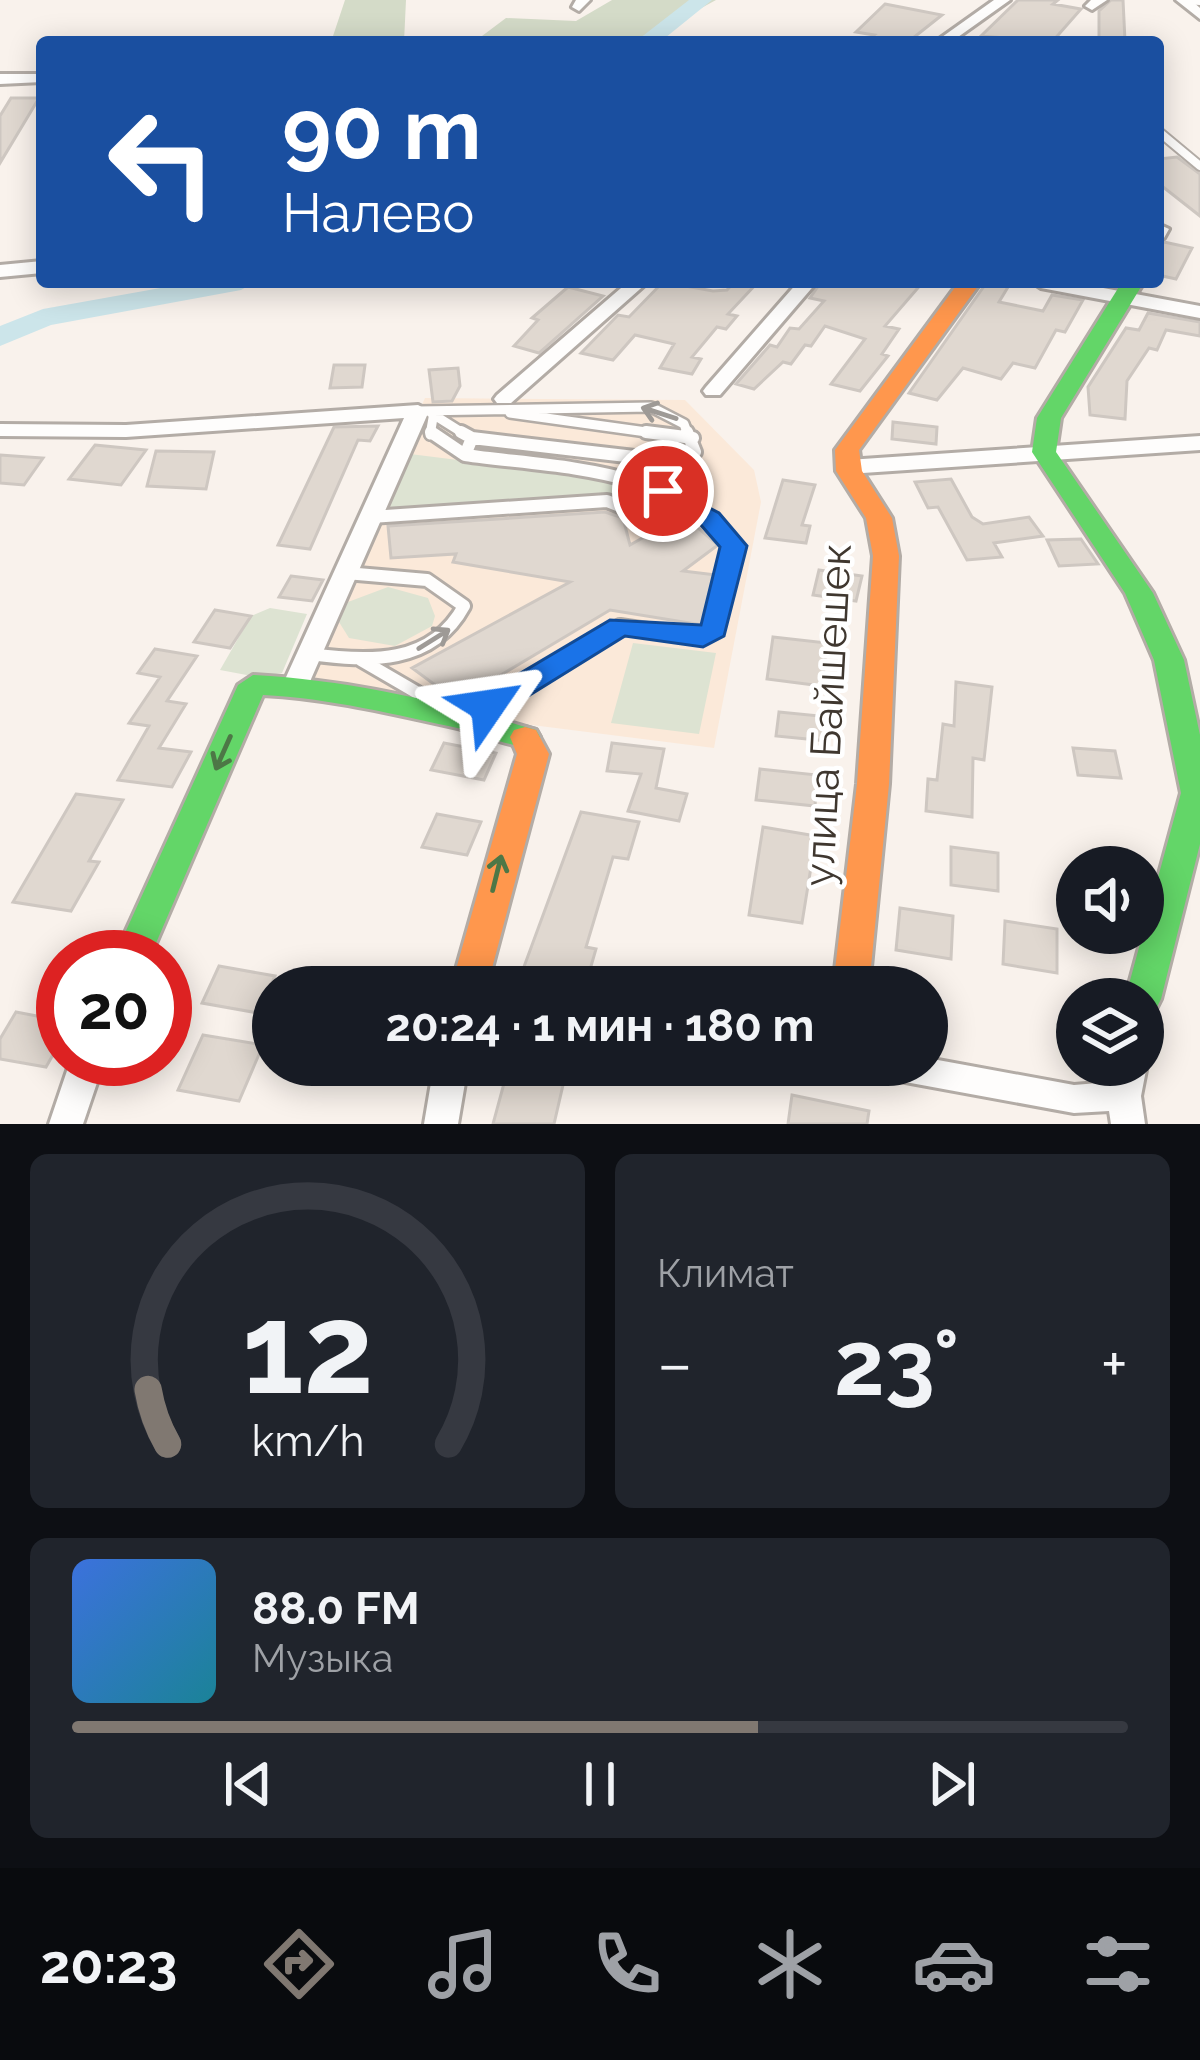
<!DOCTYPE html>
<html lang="ru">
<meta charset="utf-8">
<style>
:root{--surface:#171b24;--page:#20242c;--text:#f1f3f6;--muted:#9ea1a6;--line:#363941;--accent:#807871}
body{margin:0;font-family:Raleway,sans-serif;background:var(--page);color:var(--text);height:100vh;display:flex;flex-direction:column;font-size:45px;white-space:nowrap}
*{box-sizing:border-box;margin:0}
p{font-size:39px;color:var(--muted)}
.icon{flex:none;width:66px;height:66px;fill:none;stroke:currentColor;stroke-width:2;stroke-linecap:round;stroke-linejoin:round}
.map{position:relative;height:1124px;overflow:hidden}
.drawer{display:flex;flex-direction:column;gap:30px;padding:30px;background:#0d0f14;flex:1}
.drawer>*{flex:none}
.banner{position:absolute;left:36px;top:36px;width:1128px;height:252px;border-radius:12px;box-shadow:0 6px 30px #0003;background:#1a4fa0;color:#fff;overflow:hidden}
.buttons{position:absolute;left:1056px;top:846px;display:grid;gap:24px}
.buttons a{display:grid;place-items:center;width:108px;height:108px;border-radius:50%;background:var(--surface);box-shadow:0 6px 30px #0003;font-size:60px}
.speed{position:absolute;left:36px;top:930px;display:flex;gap:24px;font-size:60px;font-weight:700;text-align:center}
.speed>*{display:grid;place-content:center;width:156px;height:156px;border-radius:50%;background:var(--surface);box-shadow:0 6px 30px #0003;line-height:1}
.speed .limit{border:18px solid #d22;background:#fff;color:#111}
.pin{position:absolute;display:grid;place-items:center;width:102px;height:102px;color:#fff;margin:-51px;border:6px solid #fff;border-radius:50%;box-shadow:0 3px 12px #0007}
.me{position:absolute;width:132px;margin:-66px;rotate:58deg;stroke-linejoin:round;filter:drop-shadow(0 0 9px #0008)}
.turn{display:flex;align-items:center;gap:42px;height:252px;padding:0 48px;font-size:54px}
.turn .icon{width:156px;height:156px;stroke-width:2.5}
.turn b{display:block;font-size:84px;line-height:102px}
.big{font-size:90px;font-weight:700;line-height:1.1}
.drawer .card{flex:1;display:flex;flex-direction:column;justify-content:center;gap:18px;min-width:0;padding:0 42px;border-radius:18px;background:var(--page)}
.drawer .dial{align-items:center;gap:0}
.dial svg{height:312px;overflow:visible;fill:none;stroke:var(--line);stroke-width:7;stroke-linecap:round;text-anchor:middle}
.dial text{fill:var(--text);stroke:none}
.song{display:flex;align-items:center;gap:36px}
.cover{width:144px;height:144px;border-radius:18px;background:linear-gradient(135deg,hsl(220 70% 55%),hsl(190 70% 35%))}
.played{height:12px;border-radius:6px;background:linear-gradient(90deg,var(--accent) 65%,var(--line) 65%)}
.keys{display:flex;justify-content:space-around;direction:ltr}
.heat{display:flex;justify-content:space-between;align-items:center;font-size:66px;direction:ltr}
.drawer .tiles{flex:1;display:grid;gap:30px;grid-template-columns:1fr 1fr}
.card:last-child{grid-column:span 2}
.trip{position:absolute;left:252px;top:966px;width:696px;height:120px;border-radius:60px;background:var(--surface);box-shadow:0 6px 30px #0003;font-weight:700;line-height:120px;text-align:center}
.dock{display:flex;height:192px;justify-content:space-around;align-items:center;background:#090b0e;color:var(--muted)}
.dock .icon{width:84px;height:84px}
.dock .selected{color:var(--accent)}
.dock b{font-size:54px;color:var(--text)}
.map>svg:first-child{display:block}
.built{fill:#fbe9d9}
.green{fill:#dde3d2}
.forest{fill:#d4dbc8}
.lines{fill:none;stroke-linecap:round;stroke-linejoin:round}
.river{fill:#cce5ea;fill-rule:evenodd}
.building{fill:#e0d8d0;stroke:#cec7c1;stroke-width:3}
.lane-far2-casing{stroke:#b3aca6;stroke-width:12}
.lane-far1-casing{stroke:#b3aca6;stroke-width:14}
.lane-casing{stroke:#b3aca6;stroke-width:18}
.street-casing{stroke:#b3aca6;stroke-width:6}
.fast-casing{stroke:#b3aca6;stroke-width:6}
.slow-casing{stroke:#b3aca6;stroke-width:6}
.lane-far2{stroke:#fefdfc;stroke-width:8}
.lane-far1{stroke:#fefdfc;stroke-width:9}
.lane{stroke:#fefdfc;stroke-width:12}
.street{fill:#fefdfc;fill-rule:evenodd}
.fast{fill:#63d668;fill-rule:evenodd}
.slow{fill:#ff974d;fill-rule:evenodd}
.oneway{stroke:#9e9a96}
.oneway2{stroke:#4d7746}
.route{fill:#1a73e8;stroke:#114b97;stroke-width:3}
.labels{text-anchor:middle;stroke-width:9;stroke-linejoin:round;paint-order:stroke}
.street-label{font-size:42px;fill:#3f372f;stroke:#fff}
</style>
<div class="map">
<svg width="1200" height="1124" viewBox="0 0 1200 1124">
<rect width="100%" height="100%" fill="#f9f2ec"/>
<path class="built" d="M 425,398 L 685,400 L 754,470 L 761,502 L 714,748 L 381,706 L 295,686 Z"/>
<path class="green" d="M 410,454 L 626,481 L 644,488 L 661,505 L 646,510 L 590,496 L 387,510 Z
M 388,587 L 428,598 L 435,616 L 432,626 L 395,646 L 349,638 L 339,622 L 348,602 Z
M 270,608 L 307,614 L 282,673 L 258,677 L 220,670 L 251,616 Z
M 633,643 L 716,653 L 699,734 L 611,723 Z"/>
<path class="forest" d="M 345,0 L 406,0 L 404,42 L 331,42 Z
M 612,0 L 716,0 L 639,42 L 474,42 L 506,18 L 576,21 Z"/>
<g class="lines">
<path class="river" d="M 689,0 L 712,0 L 660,42 L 635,42 Z
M 194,282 L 255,282 L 241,290 L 51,325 L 0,346 L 0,326 L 43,309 Z"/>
</g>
<path class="building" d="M 1018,0 L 1058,0 L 1053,4 L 1081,9 L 1052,42 L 981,36 Z
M 1111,0 L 1123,0 L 1125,41 L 1099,39 L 1099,11 Z
M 885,4 L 942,15 L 908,42 L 864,42 L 874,35 L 856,32 Z
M 11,98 L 39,98 L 0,163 L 0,116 Z
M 1177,157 L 1200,174 L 1200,216 L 1158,183 L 1158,159 Z
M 1164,242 L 1192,248 L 1176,279 L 1158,275 L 1158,251 Z
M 663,282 L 713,291 L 727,290 L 734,282 L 758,282 L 728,314 L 737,316 L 726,329 L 717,327 L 692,357 L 701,359 L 692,374 L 660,368 L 674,344 L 635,335 L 613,360 L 581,353 L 618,315 L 629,317 Z
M 821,282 L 923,282 L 885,326 L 899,329 L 882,354 L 888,356 L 860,391 L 831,384 L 865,339 L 825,326 L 811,346 L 805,345 L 791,364 L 783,362 L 754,389 L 736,384 L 770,345 L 777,347 L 790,328 L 799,329 L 824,301 L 810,298 Z
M 987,282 L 1011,282 L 999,302 L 1043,311 L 1052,295 L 1083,300 L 1065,332 L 1056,330 L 1035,368 L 1013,363 L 1001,379 L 963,368 L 937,400 L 909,393 Z
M 568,287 L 603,296 L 539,353 L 514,346 L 538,320 L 532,318 Z
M 1148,313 L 1200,322 L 1200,336 L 1166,330 L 1157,350 L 1149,348 L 1127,381 L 1125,419 L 1090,415 L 1088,387 L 1126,328 L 1139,330 Z
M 334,365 L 365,365 L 362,387 L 330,388 Z
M 458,368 L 460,386 L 452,401 L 433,402 L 429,370 Z
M 893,422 L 937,427 L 936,444 L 892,439 Z
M 378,426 L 370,441 L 358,440 L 310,549 L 278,545 L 334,427 Z
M 95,445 L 146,450 L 121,485 L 69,479 Z
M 156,451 L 214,452 L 206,489 L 147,486 Z
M 0,455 L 43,458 L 24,485 L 0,483 Z
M 951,479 L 972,517 L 983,524 L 1029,517 L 1043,536 L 994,543 L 1002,557 L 967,560 L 938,507 L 928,508 L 915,482 Z
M 783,480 L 815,485 L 802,525 L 810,526 L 806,543 L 765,538 Z
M 605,512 L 623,518 L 630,545 L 683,515 L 718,545 L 683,571 L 716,575 L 702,625 L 610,610 L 469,694 L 442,690 L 412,668 L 570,582 L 453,562 L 456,554 L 391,558 L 388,526 Z
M 1081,539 L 1098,564 L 1059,566 L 1047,540 Z
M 819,570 L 862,576 L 856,601 L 813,595 Z
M 291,576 L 323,580 L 312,601 L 279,597 Z
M 215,610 L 251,616 L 230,648 L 194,642 Z
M 773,637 L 827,643 L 822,686 L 767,679 Z
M 155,649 L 197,656 L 167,701 L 186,704 L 159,748 L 191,752 L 172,787 L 118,780 L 149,726 L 129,723 L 160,677 L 138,673 Z
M 956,682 L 992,687 L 984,760 L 973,758 L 972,817 L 926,811 L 928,779 L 937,780 L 943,724 L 954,726 Z
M 779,712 L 830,717 L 828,741 L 776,736 Z
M 444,743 L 496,753 L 484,780 L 431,770 Z
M 612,743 L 664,749 L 656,788 L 687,794 L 679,821 L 628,811 L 641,774 L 607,771 Z
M 1073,748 L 1115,751 L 1121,778 L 1078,775 Z
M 760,769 L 817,775 L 815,806 L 756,800 Z
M 76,794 L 123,800 L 89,861 L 99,862 L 71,911 L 13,902 Z
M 581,812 L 639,822 L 628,859 L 613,857 L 586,947 L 596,949 L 585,987 L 518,983 Z
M 437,814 L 481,822 L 467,855 L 422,847 Z
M 763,827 L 816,836 L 802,923 L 749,915 Z
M 951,847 L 998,853 L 998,891 L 951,885 Z
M 900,908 L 953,916 L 951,959 L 896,950 Z
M 1005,921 L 1057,929 L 1057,973 L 1003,964 Z
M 219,966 L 275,976 L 258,1013 L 202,1003 Z
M 16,1012 L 63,1021 L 63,1037 L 46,1067 L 0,1059 L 0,1039 Z
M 203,1035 L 263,1045 L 239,1101 L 178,1090 Z
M 506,1076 L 563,1085 L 554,1124 L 493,1124 Z
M 792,1095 L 869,1111 L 867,1124 L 788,1124 Z"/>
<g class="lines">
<g class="lane-far2-casing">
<path id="lane-far2" d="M 1186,0 L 1200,1
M 1158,131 L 1200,166"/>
</g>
<g class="lane-far1-casing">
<path id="lane-far1" d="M 418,411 L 651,407 L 684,424 L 688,435
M 431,413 L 466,435
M 510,413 L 668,435
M 430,435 L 433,418"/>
</g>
<g class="lane-casing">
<path id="lane" d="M 431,432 L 465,455
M 461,432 L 472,438 L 669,461 L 695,452 L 687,432
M 646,432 L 693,438
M 371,517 L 607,501 L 653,519 L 684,503
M 310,654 C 369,662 432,665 464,606 L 427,580 L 346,573
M 361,660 L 428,699 L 488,707 L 620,626 L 703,638 L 714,630 L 733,546 C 675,466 555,468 465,455 L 472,438"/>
</g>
<g class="street-casing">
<path id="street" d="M 576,0 L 590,0 L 579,11 L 572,7 Z
M 994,0 L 1010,0 L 951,42 L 935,42 Z
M 1091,0 L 1107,0 L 1092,10 L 1085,6 Z
M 1176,0 L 1191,0 L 1200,8 L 1200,19 Z
M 0,74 L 42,74 L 42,82 L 0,84 Z
M 1158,224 L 1169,229 L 1164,238 L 1158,239 Z
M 42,261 L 42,273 L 0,277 L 0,265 Z
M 628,282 L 648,282 L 511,403 L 497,403 L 494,399 L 497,395 Z
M 798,282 L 817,282 L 720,395 L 706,395 L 703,391 L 706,387 Z
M 1032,282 L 1071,282 L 1200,306 L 1200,318 L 1041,288 Z
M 418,405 L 429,411 L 308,686 L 304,692 L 286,692 L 282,686 L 404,418 L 126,437 L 0,436 L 0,424 L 126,425 Z
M 1200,436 L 1200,450 L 848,474 L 837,467 L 848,460 Z
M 927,1058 L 1074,1085 L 1110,1082 L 1113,1065 L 1143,1065 L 1143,1058 L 1147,1065 L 1141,1096 L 1145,1124 L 1111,1124 L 1109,1111 L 1074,1113 L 889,1079 L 877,1075 L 872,1065 L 927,1065 Z
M 71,1059 L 105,1059 L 83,1124 L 49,1124 Z
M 434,1065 L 468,1065 L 458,1124 L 424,1124 Z"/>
</g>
<g class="fast-casing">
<path id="fast" d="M 1122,282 L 1144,282 L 1061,418 L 1056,452 L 1153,593 L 1184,660 L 1200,735 L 1200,844 L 1161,999 L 1156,1009 L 1143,1014 L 1143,999 L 1125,999 L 1181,793 L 1154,660 L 1125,593 L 1032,452 L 1037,418 Z
M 253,675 C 348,680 445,702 536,730 L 540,737 L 536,744 C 513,751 485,734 462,729 C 397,715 329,698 263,695 L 150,957 L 114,957 L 238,685 Z"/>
</g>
<g class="slow-casing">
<path id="slow" d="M 959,282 L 981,282 L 859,450 L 862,471 L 892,518 L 899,556 L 889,784 L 869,987 L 833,987 L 857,784 L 873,556 L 866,518 L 836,471 L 835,450 Z
M 525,727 L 536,730 L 549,754 L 487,987 L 451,987 L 517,754 L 510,737 L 514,730 Z"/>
</g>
<use href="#lane-far2" class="lane-far2"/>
<use href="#lane-far1" class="lane-far1"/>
<use href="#lane" class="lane"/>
<use href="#street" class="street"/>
<use href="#fast" class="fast"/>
<use href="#slow" class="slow"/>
</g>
<defs><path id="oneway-shaft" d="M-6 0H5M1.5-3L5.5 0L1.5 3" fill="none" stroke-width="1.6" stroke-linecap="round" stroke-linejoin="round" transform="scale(3)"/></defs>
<g class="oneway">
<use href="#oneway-shaft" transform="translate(659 413) rotate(-162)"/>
<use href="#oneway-shaft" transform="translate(434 639) rotate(-32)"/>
</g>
<g class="oneway2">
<use href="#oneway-shaft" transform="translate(223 753) rotate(114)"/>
<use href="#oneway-shaft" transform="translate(497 873) rotate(-76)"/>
</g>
<path class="route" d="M 663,483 L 719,513 L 747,546 L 724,636 L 703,647 L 625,636 L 499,714 L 477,714 L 473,706 L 477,699 L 610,620 L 701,625 L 720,547 L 700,524 L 654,497 L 650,491 Z"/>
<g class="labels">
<g class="street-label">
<text transform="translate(827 715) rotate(-87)" y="15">улица Байшешек</text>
</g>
</g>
</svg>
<div class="buttons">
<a><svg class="icon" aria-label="sound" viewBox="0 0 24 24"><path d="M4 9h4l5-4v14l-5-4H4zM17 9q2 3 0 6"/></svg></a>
<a><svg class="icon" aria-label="layers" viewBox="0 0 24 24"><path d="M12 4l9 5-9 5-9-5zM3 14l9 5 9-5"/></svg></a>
</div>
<div class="speed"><div class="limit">20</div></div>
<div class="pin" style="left:663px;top:491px;background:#d93025"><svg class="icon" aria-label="arrive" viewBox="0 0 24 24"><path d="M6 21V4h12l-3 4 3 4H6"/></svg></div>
<svg class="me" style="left:488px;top:706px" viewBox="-20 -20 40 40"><path d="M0-17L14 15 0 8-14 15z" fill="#1a73e8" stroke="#fff" stroke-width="4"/></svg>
<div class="trip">20:24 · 1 мин · 180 m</div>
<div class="banner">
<div class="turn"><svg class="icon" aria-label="left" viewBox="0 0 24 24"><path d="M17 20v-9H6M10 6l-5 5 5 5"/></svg><div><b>90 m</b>Налево</div></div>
</div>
</div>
<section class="drawer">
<div class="tiles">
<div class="card dial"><svg viewBox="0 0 100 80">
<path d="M14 69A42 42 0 1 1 86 69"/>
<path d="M14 69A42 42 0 0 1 9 55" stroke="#807871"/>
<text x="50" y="56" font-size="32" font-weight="700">12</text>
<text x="50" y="72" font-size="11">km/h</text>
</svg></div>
<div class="card"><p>Климат</p>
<div class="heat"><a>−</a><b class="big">23°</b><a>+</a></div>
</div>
<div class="card">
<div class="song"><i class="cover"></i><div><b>88.0 FM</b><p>Музыка</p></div></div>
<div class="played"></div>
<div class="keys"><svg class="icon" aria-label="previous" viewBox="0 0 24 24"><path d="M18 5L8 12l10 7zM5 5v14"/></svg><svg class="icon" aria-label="pause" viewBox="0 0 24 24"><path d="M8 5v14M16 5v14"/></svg><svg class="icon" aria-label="next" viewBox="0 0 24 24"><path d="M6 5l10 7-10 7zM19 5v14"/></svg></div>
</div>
</div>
</section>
<nav class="dock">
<b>20:23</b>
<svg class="icon selected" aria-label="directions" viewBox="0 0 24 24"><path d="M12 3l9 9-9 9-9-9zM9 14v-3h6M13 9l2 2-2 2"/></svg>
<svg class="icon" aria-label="music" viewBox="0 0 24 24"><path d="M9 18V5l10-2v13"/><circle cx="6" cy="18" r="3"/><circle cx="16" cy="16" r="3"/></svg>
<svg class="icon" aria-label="phone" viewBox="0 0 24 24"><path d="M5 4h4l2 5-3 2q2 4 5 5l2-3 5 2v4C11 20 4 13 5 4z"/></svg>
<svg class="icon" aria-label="climate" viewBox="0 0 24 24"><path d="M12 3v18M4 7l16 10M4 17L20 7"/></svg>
<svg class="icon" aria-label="car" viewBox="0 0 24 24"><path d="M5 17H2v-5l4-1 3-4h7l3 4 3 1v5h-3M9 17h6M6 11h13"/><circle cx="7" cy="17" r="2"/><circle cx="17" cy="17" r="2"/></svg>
<svg class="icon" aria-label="filters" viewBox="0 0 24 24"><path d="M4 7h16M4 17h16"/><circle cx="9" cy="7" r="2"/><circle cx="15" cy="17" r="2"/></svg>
</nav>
